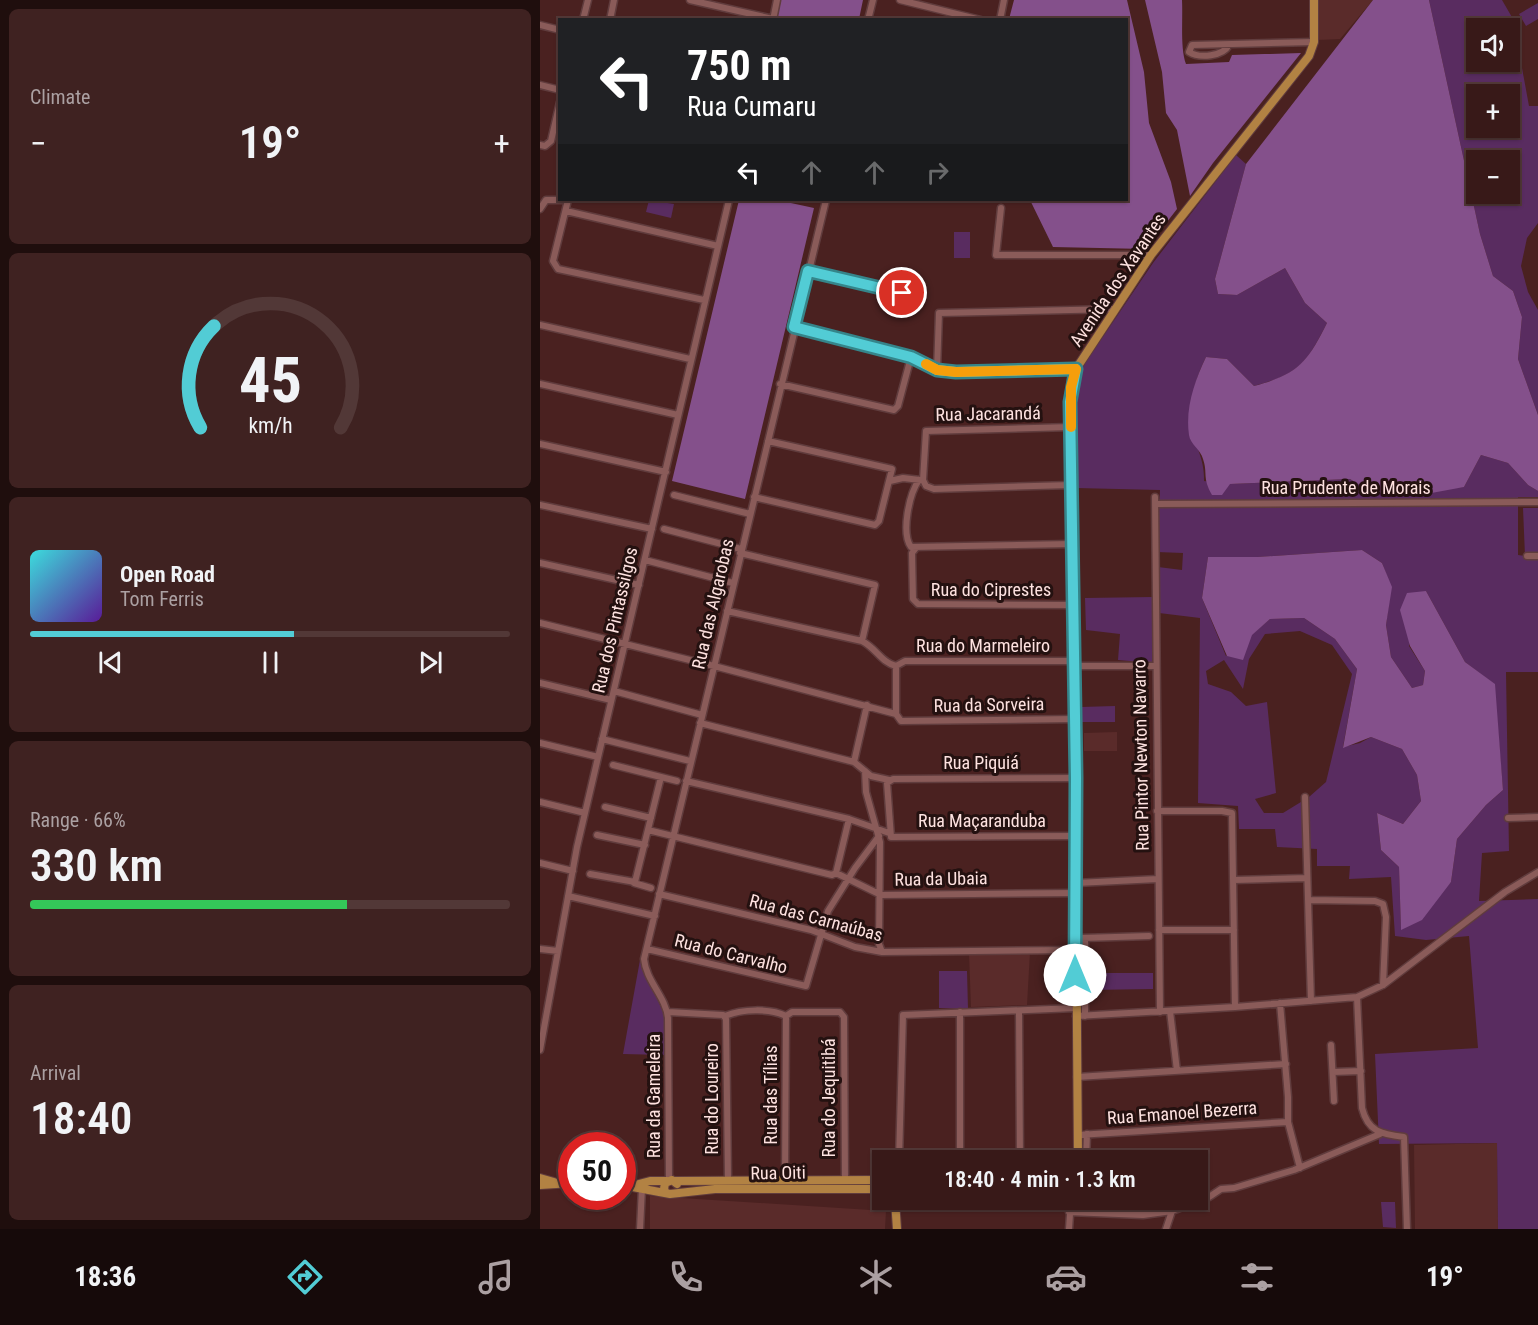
<!DOCTYPE html>
<meta charset="utf-8">
<style>
:root{--surface:#381918;--page:#3f2221;--text:#f1f3f6;--muted:#aba0a2;--line:#523837;--accent:#52ccd5}
body{margin:0;font-family:"Roboto Condensed",sans-serif;background:var(--page);color:var(--text);height:100vh;display:flex;flex-direction:column;font-size:22px;white-space:nowrap}
*{box-sizing:border-box;margin:0}
p{font-size:20px;color:var(--muted)}
.icon{flex:none;width:33px;height:33px;fill:none;stroke:currentColor;stroke-width:2;stroke-linecap:round;stroke-linejoin:round}
.map{position:relative;flex:1;overflow:hidden}
.drawer{display:flex;flex-direction:column;gap:9px;padding:9px;background:#1f0e0d;width:540px}
.drawer>*{flex:none}
.banner{position:absolute;left:18px;top:18px;width:570px;height:183px;border-radius:0px;box-shadow:0 2px 4px #0004,0 0 0 2px var(--line);background:#202124;color:#fff;overflow:hidden}
.tools{position:absolute;left:926px;top:18px;display:grid;gap:12px}
.tools a{display:grid;place-items:center;width:54px;height:54px;border-radius:0px;background:var(--surface);box-shadow:0 2px 4px #0004,0 0 0 2px var(--line);font-size:30px}
.speed{position:absolute;left:18px;top:1132px;display:flex;gap:12px;font-size:30px;font-weight:700;text-align:center}
.speed>*{display:grid;place-content:center;width:78px;height:78px;border-radius:50%;background:var(--surface);box-shadow:0 2px 4px #0004,0 0 0 2px var(--line);line-height:1}
.speed .limit{border:9px solid #d22;background:#fff;color:#111}
.pin{position:absolute;display:grid;place-items:center;width:51px;height:51px;color:#fff;margin:-26px;border:3px solid #fff;border-radius:50%;box-shadow:0 2px 6px #0007}
.me{position:absolute;width:66px;margin:-33px;rotate:0deg;stroke-linejoin:round;filter:drop-shadow(0 0 4px #0008)}
.turn{display:flex;align-items:center;gap:21px;height:126px;padding:0 30px;font-size:27px}
.turn .icon{width:78px;height:78px;stroke-width:2.5}
.turn b{display:block;font-size:42px;line-height:51px}
.lanes{display:flex;align-items:center;height:57px;padding:0 30px;background:#0003;justify-content:center;gap:30px;direction:ltr}
.lanes .off{opacity:.35}
.big{font-size:45px;font-weight:600;line-height:1.1}
.drawer .tile{flex:1;display:flex;flex-direction:column;justify-content:center;gap:9px;min-width:0;padding:0 21px;border-radius:9px;background:var(--page)}
.drawer .dial{align-items:center;gap:0}
.dial svg{height:156px;overflow:visible;fill:none;stroke:var(--line);stroke-width:7;stroke-linecap:round;text-anchor:middle}
.dial text{fill:var(--text);stroke:none}
.song{display:flex;align-items:center;gap:18px}
.cover{width:72px;height:72px;border-radius:9px;background:linear-gradient(135deg,hsl(180 70% 55%),hsl(270 70% 35%))}
.played{height:6px;border-radius:3px;background:linear-gradient(90deg,var(--accent) 55%,var(--line) 55%)}
.keys{display:flex;justify-content:space-around;direction:ltr}
.heat{display:flex;justify-content:space-between;align-items:center;font-size:33px;direction:ltr}
.charge{height:9px;border-radius:4px;background:linear-gradient(90deg,#34c759 66%,var(--line) 0)}
.trip{position:absolute;left:332px;top:1150px;width:336px;height:60px;border-radius:0px;background:var(--surface);box-shadow:0 2px 4px #0004,0 0 0 2px var(--line);font-weight:600;line-height:60px;text-align:center}
.tab-bar{display:flex;height:96px;justify-content:space-around;align-items:center;background:#160a0a;color:var(--muted)}
.tab-bar .icon{width:42px;height:42px}
.tab-bar .active{color:var(--accent)}
.tab-bar b{font-size:27px;color:var(--text)}
main{display:flex;flex:1;min-height:0}
.map>svg:first-child{display:block}
.built{fill:#5a2b2a}
.green{fill:#592c60;fill-rule:evenodd}
.forest{fill:#84508b}
.lines{fill:none;stroke-linecap:round;stroke-linejoin:round}
.minor-casing{stroke:#603c3d;stroke-width:9}
.major-casing{stroke:#603c3d;stroke-width:10}
.minor{stroke:#8a5b59;stroke-width:6}
.major{stroke:#b28243;stroke-width:8}
.route-casing{stroke:#35858a;stroke-width:15}
.route{stroke:#52ccd5;stroke-width:10}
.slow{stroke:#f59e0b;stroke-width:10}
.labels{text-anchor:middle;stroke-width:6;stroke-linejoin:round;paint-order:stroke}
.street-label{font-size:18px;fill:#fee2e0;stroke:#241110}
</style>
<main>
<section class="drawer">
<div class="tile"><p>Climate</p>
<div class="heat"><a>−</a><b class="big">19°</b><a>+</a></div>
</div>
<div class="tile dial"><svg viewBox="0 0 100 80">
<path d="M14 69A42 42 0 1 1 86 69"/>
<path d="M14 69A42 42 0 0 1 21 17" stroke="#52ccd5"/>
<text x="50" y="56" font-size="32" font-weight="700">45</text>
<text x="50" y="72" font-size="11">km/h</text>
</svg></div>
<div class="tile">
<div class="song"><i class="cover"></i><div><b>Open Road</b><p>Tom Ferris</p></div></div>
<div class="played"></div>
<div class="keys"><svg class="icon" aria-label="previous" viewBox="0 0 24 24"><path d="M18 5L8 12l10 7zM5 5v14"/></svg><svg class="icon" aria-label="pause" viewBox="0 0 24 24"><path d="M8 5v14M16 5v14"/></svg><svg class="icon" aria-label="next" viewBox="0 0 24 24"><path d="M6 5l10 7-10 7zM19 5v14"/></svg></div>
</div>
<div class="tile"><p>Range · 66%</p><b class="big">330 km</b><div class="charge"></div></div>
<div class="tile"><p>Arrival</p><b class="big">18:40</b></div>
</section>
<div class="map">
<svg width="998" height="1229" viewBox="0 0 998 1229">
<rect width="100%" height="100%" fill="#4a2120"/>
<path class="built" d="M 779,0 L 833,0 L 800,39 L 777,40 Z
M 577,732 L 577,751 L 544,751 L 544,733 Z
M 490,952 L 487,1005 L 431,1007 L 429,953 Z
M 957,1143 L 958,1229 L 875,1229 L 874,1145 Z
M 110,1196 L 346,1211 L 345,1229 L 110,1229 Z"/>
<path class="green" d="M 889,0 L 962,0 L 973,19 L 989,106 L 998,106 L 998,223 L 987,238 L 981,266 L 988,292 L 998,310 L 998,415 L 978,359 L 982,317 L 973,291 L 953,276 L 940,234 ZM 936,28 L 969,28 L 969,62 L 936,62 ZM 936,94 L 969,94 L 969,128 L 936,128 ZM 936,160 L 969,160 L 969,194 L 936,194 Z
M 998,3 L 998,19 L 986,26 L 979,14 Z
M 696,155 L 706,164 L 675,279 L 678,294 L 697,295 L 745,268 L 765,303 L 787,323 C 766,364 759,374 714,386 L 687,359 L 666,357 C 651,387 647,416 658,449 C 662,461 664,467 664,481 L 690,484 L 810,479 L 832,493 L 924,487 L 941,455 L 968,463 L 988,485 L 998,491 L 998,497 L 978,497 L 978,555 L 985,556 L 983,508 L 998,508 L 998,672 L 966,672 L 969,851 L 942,853 L 939,901 L 998,899 L 998,1229 L 958,1229 L 957,1143 L 839,1144 L 835,1054 L 938,1048 L 929,936 L 886,940 L 855,936 L 851,877 L 809,879 L 810,866 L 777,866 L 777,849 L 737,847 L 735,829 L 699,829 L 698,806 L 658,803 L 660,618 L 619,613 L 618,567 L 642,570 L 643,553 L 617,552 L 620,490 L 536,488 L 535,384 L 539,372 L 613,263 ZM 822,550 L 842,563 L 851,587 L 846,625 L 851,657 L 872,688 L 883,685 L 885,671 L 869,646 L 886,591 L 925,662 L 954,684 L 963,790 L 946,805 L 917,839 L 911,882 L 861,929 L 859,867 L 841,850 L 837,813 L 863,824 L 881,801 L 877,775 L 862,749 L 831,737 L 820,743 L 803,747 L 817,669 L 795,639 L 764,618 L 730,619 L 686,656 L 662,598 L 668,557 L 717,557 ZM 760,631 L 792,645 L 812,674 L 786,782 L 769,797 L 743,813 L 724,813 L 715,799 L 736,793 L 727,702 L 706,706 L 691,692 L 668,684 L 666,671 L 684,660 L 703,689 L 709,659 L 725,634 Z
M 109,200 L 134,204 L 131,218 L 106,212 Z
M 414,232 L 430,232 L 430,258 L 414,258 Z
M 613,597 L 612,663 L 578,660 L 580,634 L 546,630 L 545,598 Z
M 575,706 L 575,722 L 541,722 L 541,707 Z
M 100,960 L 124,1014 L 125,1055 L 83,1054 Z
M 399,971 L 427,971 L 428,1009 L 399,1008 Z
M 548,973 L 613,973 L 613,989 L 548,990 Z
M 841,1202 L 855,1202 L 856,1228 L 843,1227 Z"/>
<path class="forest" d="M 241,0 L 323,0 L 319,19 L 237,19 Z
M 474,0 L 587,0 L 604,72 L 609,123 L 631,182 L 637,209 L 606,249 L 513,247 L 490,200 L 586,200 L 586,20 L 469,19 Z
M 605,0 L 642,0 C 643,19 640,48 646,64 L 689,62 L 692,55 L 761,53 L 673,163 L 650,196 L 637,130 L 626,113 L 622,72 Z
M 833,0 L 889,0 L 940,234 L 953,276 L 973,291 L 982,317 L 978,359 L 998,415 L 998,491 L 988,485 L 968,463 L 941,455 L 924,487 L 886,494 L 832,493 L 810,479 L 690,484 L 682,495 L 672,495 C 662,477 668,474 663,459 C 661,450 650,444 649,435 C 645,408 655,380 666,357 L 687,359 L 714,386 C 758,374 767,363 787,323 L 765,303 L 745,268 L 697,295 L 678,294 L 675,279 L 706,164 Z
M 199,200 L 237,200 L 274,208 L 205,499 L 132,481 Z
M 822,550 L 842,563 L 852,587 L 846,625 L 851,657 L 872,688 L 883,685 L 885,671 L 870,646 L 860,610 L 867,593 L 886,591 L 925,662 L 955,684 L 963,790 L 946,805 L 917,839 L 911,882 L 882,920 L 861,930 L 859,867 L 841,850 L 837,813 L 863,824 L 881,801 L 877,775 L 862,749 L 831,737 L 803,748 L 817,669 L 795,639 L 764,618 L 730,619 L 712,635 L 703,660 L 687,656 L 662,598 L 668,557 L 717,557 Z"/>
<g class="lines">
<g class="minor-casing">
<path id="minor" d="M 150,0 L 233,19
M 360,0 L 441,20
M 43,20 L 48,0
M 70,20 L 74,0
M 233,20 L 237,0
M 328,20 L 333,0
M 460,20 L 464,0
M 0,25 L 20,30
M 689,45 C 683,56 660,59 649,52 L 652,45 L 774,42
M 0,85 L 20,90
M 0,145 L 5,146 L 11,141 L 20,102
M 461,208 L 456,255 L 611,255
M 0,209 L 6,200 L 28,200 L 13,261 L 18,269 L 164,300
M 26,211 L 178,246
M 269,271 L 375,297 L 379,292 L 372,284 L 360,281 L 350,290
M 0,325 L 150,359
M 254,327 L 371,357 L 397,370 L 416,372 L 536,369
M 397,370 L 399,313 L 575,309
M 0,384 L 138,415
M 240,384 L 354,410 L 358,406 L 371,357
M 531,427 L 386,431 L 383,480 L 386,486 L 394,489 L 531,485
M 0,444 L 126,472
M 379,480 C 369,494 361,533 371,547 L 532,544
M 350,481 L 363,478 L 380,480
M 134,495 L 210,514
M 214,497 L 335,525 L 339,521 L 352,469 L 228,441
M 615,497 L 620,1012
M 615,504 L 998,502
M 0,505 L 112,529
M 124,529 L 201,549
M 376,548 L 372,553 L 373,599 L 378,604 L 532,605
M 200,553 L 335,585 L 322,641
M 987,556 L 998,556
M 105,560 L 193,583
M 0,563 L 99,585
M 187,611 L 322,641 C 336,648 342,663 356,666
M 0,623 L 174,666 L 356,714
M 356,666 L 356,714 L 361,721 L 534,719
M 356,666 L 365,661 L 533,661
M 533,666 L 614,666
M 0,683 L 71,700
M 74,691 L 162,715
M 160,723 L 314,762 L 331,776 L 349,780
M 62,739 L 150,761
M 0,743 L 58,757
M 314,762 L 327,705
M 73,765 L 137,781
M 325,771 L 326,792 L 340,842 L 339,944 L 342,952
M 146,781 L 309,819 L 349,833
M 765,797 L 771,1001
M 0,802 L 45,813
M 65,807 L 111,818
M 617,811 L 682,811 L 692,813 L 695,1007
M 968,818 L 998,817
M 108,830 L 292,875 L 296,873 L 341,895 L 536,893
M 57,835 L 105,845
M 535,836 L 351,837 L 347,783 L 353,779 L 536,778
M 0,863 L 33,871
M 296,873 L 309,819
M 50,874 L 95,882 L 121,777
M 694,880 L 767,878
M 94,883 L 111,888
M 536,883 L 618,879
M 119,894 L 271,930 L 315,947 L 342,952 L 535,950
M 28,896 L 115,916
M 769,900 L 835,901 L 843,904 L 846,917 L 843,985
M 619,930 L 694,930
M 542,938 L 609,936
M 545,938 L 545,1016
M 0,949 L 18,951
M 107,949 L 266,986 L 288,911 L 315,868 L 339,836
M 817,997 L 822,1108 C 828,1132 841,1134 864,1137 L 867,1229
M 740,1003 L 748,1097 L 748,1122 L 760,1168
M 479,1011 L 480,1161
M 630,1011 L 637,1071
M 128,1012 L 183,1015 L 186,1019 L 188,1180
M 420,1012 L 420,1161
M 185,1016 C 202,1009 230,1008 246,1016
M 536,1016 L 695,1007 L 817,997 L 843,985 L 965,892 L 998,872
M 791,1045 L 794,1101
M 0,1050 L 37,847 L 189,200
M 793,1072 L 821,1071
M 537,1077 L 746,1064
M 538,1135 L 748,1122
M 359,1161 L 363,1015 L 535,1008
M 546,1161 L 547,1134
M 245,1179 L 246,1016 L 252,1012 L 300,1012 L 304,1017 L 305,1180
M 129,1180 L 128,1018 C 126,997 106,981 104,959 L 286,200
M 529,1212 L 603,1215 L 632,1211 L 669,1197 L 681,1189 L 694,1188 L 754,1170 L 840,1134
M 100,1229 L 102,1188
M 529,1229 L 531,1200
M 626,1229 L 632,1211"/>
</g>
<g class="major-casing">
<path id="major" d="M 538,1161 L 532,381 L 536,369 L 611,255 L 769,56 L 774,42 L 774,0
M 0,1178 L 14,1182
M 134,1181 L 342,1180
M 0,1185 L 32,1183
M 82,1185 L 130,1194 L 175,1189 L 342,1189
M 95,1185 L 110,1181 L 127,1181
M 126,1193 L 124,1189 L 125,1183 L 132,1180 L 137,1184
M 355,1200 L 357,1229"/>
</g>
<use href="#minor" class="minor"/>
<use href="#major" class="major"/>
</g>
<g class="lines">
<g class="route-casing">
<path id="route" d="M 362,293 L 268,271 L 254,327 L 371,357 L 397,370 L 416,372 L 536,369 L 530,402 L 536,778 L 535,975"/>
</g>
<use href="#route" class="route"/>
<path class="slow" d="M 386,364 L 397,370 L 416,372 L 536,369 L 531,387 L 531,427"/>
</g>
<g class="labels">
<g class="street-label">
<text transform="translate(578 280) rotate(-56)" y="6">Avenida dos Xavantes</text>
<text transform="translate(448 414) rotate(-1)" y="6">Rua Jacarandá</text>
<text x="806" y="494">Rua Prudente de Morais</text>
<text x="451" y="596">Rua do Ciprestes</text>
<text transform="translate(173 604) rotate(-77)" y="6">Rua das Algarobas</text>
<text transform="translate(75 620) rotate(-77)" y="6">Rua dos Pintassilgos</text>
<text x="443" y="652">Rua do Marmeleiro</text>
<text transform="translate(449 705) rotate(-1)" y="6">Rua da Sorveira</text>
<text transform="translate(601 755) rotate(-91)" y="6">Rua Pintor Newton Navarro</text>
<text x="441" y="769">Rua Piquiá</text>
<text x="442" y="827">Rua Maçaranduba</text>
<text transform="translate(401 879) rotate(-1)" y="6">Rua da Ubaia</text>
<text transform="translate(276 918) rotate(15)" y="6">Rua das Carnaúbas</text>
<text transform="translate(191 954) rotate(14)" y="6">Rua do Carvalho</text>
<text transform="translate(231 1095) rotate(-90)" y="6">Rua das Tílias</text>
<text transform="translate(114 1096) rotate(-90)" y="6">Rua da Gameleira</text>
<text transform="translate(289 1098) rotate(-90)" y="6">Rua do Jequitibá</text>
<text transform="translate(172 1099) rotate(-90)" y="6">Rua do Loureiro</text>
<text transform="translate(642 1113) rotate(-4)" y="6">Rua Emanoel Bezerra</text>
<text transform="translate(238 1173) rotate(-1)" y="6">Rua Oiti</text>
</g>
</g>
</svg>
<div class="tools">
<a><svg class="icon" aria-label="sound" viewBox="0 0 24 24"><path d="M4 9h4l5-4v14l-5-4H4zM17 9q2 3 0 6"/></svg></a>
<a>+</a>
<a>−</a>
</div>
<div class="speed"><div class="limit">50</div></div>
<div class="pin" style="left:362px;top:293px;background:#d93025"><svg class="icon" aria-label="arrive" viewBox="0 0 24 24"><path d="M6 21V4h12l-3 4 3 4H6"/></svg></div>
<svg class="me" style="left:535px;top:975px" viewBox="-20 -20 40 40"><circle r="19" fill="#fff"/><path d="M0-13L10 11 0 6-10 11z" fill="#52ccd5"/></svg>
<div class="trip">18:40 · 4 min · 1.3 km</div>
<div class="banner">
<div class="turn"><svg class="icon" aria-label="left" viewBox="0 0 24 24"><path d="M17 20v-9H6M10 6l-5 5 5 5"/></svg><div><b>750 m</b>Rua Cumaru</div></div>
<div class="lanes"><svg class="icon" aria-label="left" viewBox="0 0 24 24"><path d="M17 20v-9H6M10 6l-5 5 5 5"/></svg><svg class="icon off" aria-label="ahead" viewBox="0 0 24 24"><path d="M12 20V5M6 11l6-6 6 6"/></svg><svg class="icon off" aria-label="ahead" viewBox="0 0 24 24"><path d="M12 20V5M6 11l6-6 6 6"/></svg><svg class="icon off" aria-label="right" viewBox="0 0 24 24"><path d="M7 20v-9h11M14 6l5 5-5 5"/></svg></div>
</div>
</div>
</main>
<nav class="tab-bar">
<b>18:36</b>
<svg class="icon active" aria-label="directions" viewBox="0 0 24 24"><path d="M12 3l9 9-9 9-9-9zM9 14v-3h6M13 9l2 2-2 2"/></svg>
<svg class="icon" aria-label="music" viewBox="0 0 24 24"><path d="M9 18V5l10-2v13"/><circle cx="6" cy="18" r="3"/><circle cx="16" cy="16" r="3"/></svg>
<svg class="icon" aria-label="phone" viewBox="0 0 24 24"><path d="M5 4h4l2 5-3 2q2 4 5 5l2-3 5 2v4C11 20 4 13 5 4z"/></svg>
<svg class="icon" aria-label="climate" viewBox="0 0 24 24"><path d="M12 3v18M4 7l16 10M4 17L20 7"/></svg>
<svg class="icon" aria-label="car" viewBox="0 0 24 24"><path d="M5 17H2v-5l4-1 3-4h7l3 4 3 1v5h-3M9 17h6M6 11h13"/><circle cx="7" cy="17" r="2"/><circle cx="17" cy="17" r="2"/></svg>
<svg class="icon" aria-label="filters" viewBox="0 0 24 24"><path d="M4 7h16M4 17h16"/><circle cx="9" cy="7" r="2"/><circle cx="15" cy="17" r="2"/></svg>
<b>19°</b>
</nav>
